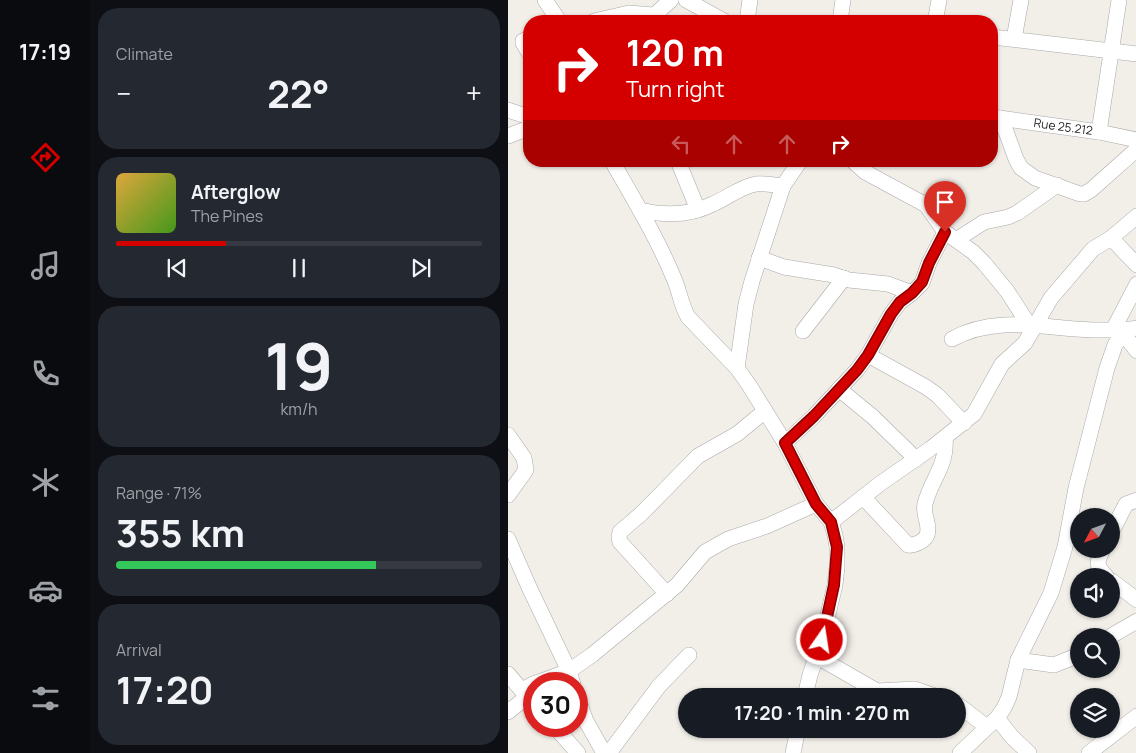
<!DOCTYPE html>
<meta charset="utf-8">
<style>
:root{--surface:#171b24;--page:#242831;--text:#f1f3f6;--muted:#9ea1a6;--line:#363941;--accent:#d40000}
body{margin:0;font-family:Manrope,sans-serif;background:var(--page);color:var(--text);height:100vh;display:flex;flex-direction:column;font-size:19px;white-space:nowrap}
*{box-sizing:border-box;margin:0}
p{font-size:16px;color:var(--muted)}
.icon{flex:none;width:28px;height:28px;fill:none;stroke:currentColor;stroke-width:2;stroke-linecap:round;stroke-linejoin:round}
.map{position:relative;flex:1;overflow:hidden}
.drawer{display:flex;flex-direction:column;gap:8px;padding:8px;background:#0d0f14;width:418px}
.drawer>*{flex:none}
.hud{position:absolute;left:15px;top:15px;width:475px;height:152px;border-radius:20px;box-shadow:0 1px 4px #0004;background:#d40000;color:#fff;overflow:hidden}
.needle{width:32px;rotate:229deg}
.controls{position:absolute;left:562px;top:508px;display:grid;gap:10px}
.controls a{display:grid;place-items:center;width:50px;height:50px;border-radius:50%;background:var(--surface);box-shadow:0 1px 4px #0004;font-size:25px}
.speed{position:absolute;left:15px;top:672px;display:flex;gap:10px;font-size:25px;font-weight:700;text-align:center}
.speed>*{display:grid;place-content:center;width:65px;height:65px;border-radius:50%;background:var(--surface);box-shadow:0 1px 4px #0004;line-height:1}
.speed .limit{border:8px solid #d22;background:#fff;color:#111}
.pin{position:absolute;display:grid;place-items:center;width:42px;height:42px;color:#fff;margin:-51px -21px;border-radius:50% 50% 50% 0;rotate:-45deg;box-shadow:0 0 5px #0007}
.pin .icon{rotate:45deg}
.me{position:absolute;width:55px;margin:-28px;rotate:13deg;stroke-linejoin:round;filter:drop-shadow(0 0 4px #0008)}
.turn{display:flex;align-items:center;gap:18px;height:105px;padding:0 20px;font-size:22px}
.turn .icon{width:65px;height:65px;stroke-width:2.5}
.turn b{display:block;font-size:35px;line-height:42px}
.lanes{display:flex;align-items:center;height:48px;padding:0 20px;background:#0003;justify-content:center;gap:25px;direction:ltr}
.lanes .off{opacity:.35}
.big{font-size:38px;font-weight:700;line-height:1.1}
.drawer .card{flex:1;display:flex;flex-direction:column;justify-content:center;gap:8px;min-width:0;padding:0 18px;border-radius:20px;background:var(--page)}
.drawer .dial{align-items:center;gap:0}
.dial b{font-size:65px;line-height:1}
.song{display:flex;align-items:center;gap:15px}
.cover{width:60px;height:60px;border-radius:8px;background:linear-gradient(135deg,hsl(40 70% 55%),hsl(100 70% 35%))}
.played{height:5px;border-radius:2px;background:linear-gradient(90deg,var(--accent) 30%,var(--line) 30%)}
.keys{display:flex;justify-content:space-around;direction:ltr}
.heat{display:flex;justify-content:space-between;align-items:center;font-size:28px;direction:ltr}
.charge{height:8px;border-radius:4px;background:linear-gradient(90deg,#34c759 71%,var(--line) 0)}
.trip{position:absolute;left:170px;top:688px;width:288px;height:50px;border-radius:25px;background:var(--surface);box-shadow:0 1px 4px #0004;font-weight:700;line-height:50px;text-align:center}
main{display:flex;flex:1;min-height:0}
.dock{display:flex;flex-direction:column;width:90px;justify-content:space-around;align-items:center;background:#090b0e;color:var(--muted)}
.dock .icon{width:35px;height:35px}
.dock .on{color:var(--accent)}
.dock b{font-size:22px;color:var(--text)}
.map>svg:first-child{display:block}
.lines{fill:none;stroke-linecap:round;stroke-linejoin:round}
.minor-casing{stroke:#a9a9a9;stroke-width:16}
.minor{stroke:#fff;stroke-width:15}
.route-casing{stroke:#8a0000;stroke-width:12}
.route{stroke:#d40000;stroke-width:9}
.labels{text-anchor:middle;stroke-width:4.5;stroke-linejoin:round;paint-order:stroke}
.street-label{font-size:12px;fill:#222;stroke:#fff}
</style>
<main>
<nav class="dock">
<b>17:19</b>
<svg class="icon on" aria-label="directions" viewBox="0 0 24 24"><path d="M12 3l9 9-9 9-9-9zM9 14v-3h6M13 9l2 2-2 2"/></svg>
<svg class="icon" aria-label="music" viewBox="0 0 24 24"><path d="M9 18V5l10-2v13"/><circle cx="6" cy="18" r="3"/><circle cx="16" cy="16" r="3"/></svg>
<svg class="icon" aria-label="phone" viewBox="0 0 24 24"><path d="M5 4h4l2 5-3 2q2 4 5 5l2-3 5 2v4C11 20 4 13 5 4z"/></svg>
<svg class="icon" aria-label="climate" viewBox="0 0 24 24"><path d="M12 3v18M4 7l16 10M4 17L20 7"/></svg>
<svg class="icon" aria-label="car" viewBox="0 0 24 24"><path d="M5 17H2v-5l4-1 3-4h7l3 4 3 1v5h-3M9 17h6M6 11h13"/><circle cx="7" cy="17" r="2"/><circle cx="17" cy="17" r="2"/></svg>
<svg class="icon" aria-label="filters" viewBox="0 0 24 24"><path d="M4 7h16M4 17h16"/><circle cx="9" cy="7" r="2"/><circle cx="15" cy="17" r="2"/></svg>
</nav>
<section class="drawer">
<div class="card"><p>Climate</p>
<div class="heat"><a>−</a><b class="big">22°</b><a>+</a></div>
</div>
<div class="card">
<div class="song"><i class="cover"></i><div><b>Afterglow</b><p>The Pines</p></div></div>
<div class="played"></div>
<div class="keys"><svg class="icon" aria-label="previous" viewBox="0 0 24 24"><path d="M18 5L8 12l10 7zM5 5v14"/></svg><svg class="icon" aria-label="pause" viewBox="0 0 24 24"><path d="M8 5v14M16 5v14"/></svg><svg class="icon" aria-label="next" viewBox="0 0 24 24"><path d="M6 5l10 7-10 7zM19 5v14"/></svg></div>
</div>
<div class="card dial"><b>19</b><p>km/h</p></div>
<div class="card"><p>Range · 71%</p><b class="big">355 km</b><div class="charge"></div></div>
<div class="card"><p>Arrival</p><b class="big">17:20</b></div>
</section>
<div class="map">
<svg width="629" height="753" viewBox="0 0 629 753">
<rect width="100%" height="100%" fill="#f2efe9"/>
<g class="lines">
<g class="minor-casing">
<g id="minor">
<path d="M 37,0 L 51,21"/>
<path d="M 178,0 L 216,21"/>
<path d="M 86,21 L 121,13 L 145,15"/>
<path d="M 140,21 L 163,0"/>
<path d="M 239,21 L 242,0"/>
<path d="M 332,21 L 335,0"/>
<path d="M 430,21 L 428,17 L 431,0"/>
<path d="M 484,37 L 629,54"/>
<path d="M 21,38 L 15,41 L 15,43 L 21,53"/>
<path d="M 506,39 L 513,0"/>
<path d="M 0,110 L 21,117"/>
<path id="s1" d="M 484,117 L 591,132 L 629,140"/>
<path d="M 493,118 L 508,159 L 513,168 L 527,178 L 572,194 L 576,194 L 583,190 L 629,149"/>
<path d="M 591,132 L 611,0"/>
<path d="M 0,136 L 21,128"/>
<path d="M 104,161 C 126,200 150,239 167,281 C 172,293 173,305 180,317 L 229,368 L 241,385 L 277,443 L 308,504 L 323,522 L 327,535 L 329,547 L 329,567 L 327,585 L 314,640 L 302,675 L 297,696"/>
<path d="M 170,161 L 190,210"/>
<path d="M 345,161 L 357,172 L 418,205 L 437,232 L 465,252 L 476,263 L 499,291 L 521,325"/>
<path d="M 132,210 C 157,216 181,216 205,204 C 219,198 232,187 248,184 C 256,183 266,185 275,186"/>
<path d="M 603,238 L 629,265"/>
<path d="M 448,240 L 476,222 L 500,217 L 509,213 L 549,185"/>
<path d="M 251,258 L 276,267 L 326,275 L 341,280 L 380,284 L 404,293"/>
<path d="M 605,330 L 629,284"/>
<path d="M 295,331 L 336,278"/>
<path d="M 613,335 L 621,341 L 629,351"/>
<path d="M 444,339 C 493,312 549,332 601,330 C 611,329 620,330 629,328"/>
<path d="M 360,355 L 418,387 L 429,395 L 456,423"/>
<path d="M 229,368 L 238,304 L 244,281 L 275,186 L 292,161"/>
<path d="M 331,389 L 365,417 L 408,459"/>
<path d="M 0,435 L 16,458 L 18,470 L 0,495"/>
<path d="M 277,443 L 306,416 L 349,370 L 360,355 L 383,314 L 392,302 L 404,293 L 414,283 L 421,263 L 437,232"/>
<path d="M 355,497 L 400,545 C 406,546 417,541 419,535 C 423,524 414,515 417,504 C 423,479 440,465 437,438"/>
<path d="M 323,522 L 373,483 L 422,449 L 466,414 L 494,364 L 517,343 L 543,298 L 585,249 L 603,238 L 629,216"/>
<path d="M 604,531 L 618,504 L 629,500"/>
<path d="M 0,539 L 21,587 L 61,671 L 65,684"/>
<path d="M 595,549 C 589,562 587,565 598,576"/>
<path d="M 604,581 L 629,600"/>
<path d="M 159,594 L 112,542 L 111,537 L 112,532 L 134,513 L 190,456 L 229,434 L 257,411"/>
<path d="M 603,636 L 629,621"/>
<path d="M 308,656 L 369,691 L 407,689 L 427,696"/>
<path d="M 510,660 L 546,665 L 571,655"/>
<path d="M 0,674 L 26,705"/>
<path d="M 14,690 L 25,684 L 61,671 L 84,655 L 169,585 L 197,552 L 220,539 L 259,526 L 308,504"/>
<path d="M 69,696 L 78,721 L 96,753"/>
<path d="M 449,704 L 479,727"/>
<path d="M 0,712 L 20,696"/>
<path d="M 489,718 L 504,737 L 521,753"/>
<path d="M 46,726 L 70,753"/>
<path d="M 101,753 L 151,686 L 181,655"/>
<path d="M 285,753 L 290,729"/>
<path d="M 452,753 L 489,718 L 496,708 L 501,697 L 510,660 L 543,593 L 557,547 L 568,488 L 599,368 L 607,345 L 617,330"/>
<path d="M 581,753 L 629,716"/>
</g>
</g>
<use href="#minor" class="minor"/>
</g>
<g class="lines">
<g class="route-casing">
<path id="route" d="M 314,640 L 326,585 L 329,547 L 323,522 L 308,504 L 277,443 L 306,416 L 349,370 L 360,355 L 383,314 L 392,302 L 404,293 L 414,282 L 421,263 L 437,232"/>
</g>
<use href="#route" class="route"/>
</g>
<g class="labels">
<g class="street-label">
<text dy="4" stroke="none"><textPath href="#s1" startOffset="72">Rue 25.212</textPath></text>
</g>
</g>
</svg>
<div class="controls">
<a><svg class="needle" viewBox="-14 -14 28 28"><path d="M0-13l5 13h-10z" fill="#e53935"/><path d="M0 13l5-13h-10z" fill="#9ea1a6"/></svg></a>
<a><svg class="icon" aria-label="sound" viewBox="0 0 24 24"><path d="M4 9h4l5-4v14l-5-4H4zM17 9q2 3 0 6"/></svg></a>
<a><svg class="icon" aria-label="search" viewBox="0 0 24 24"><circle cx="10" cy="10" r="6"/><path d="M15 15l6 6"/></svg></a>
<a><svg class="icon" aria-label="layers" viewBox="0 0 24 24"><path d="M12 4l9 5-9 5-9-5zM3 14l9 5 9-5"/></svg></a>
</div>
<div class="speed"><div class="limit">30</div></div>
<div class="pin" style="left:437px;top:232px;background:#d93025"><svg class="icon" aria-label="arrive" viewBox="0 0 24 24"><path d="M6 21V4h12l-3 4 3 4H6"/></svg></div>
<svg class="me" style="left:314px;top:640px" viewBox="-20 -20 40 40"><circle r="17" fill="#d40000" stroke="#fff" stroke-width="3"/><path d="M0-11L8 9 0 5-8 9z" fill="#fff"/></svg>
<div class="trip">17:20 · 1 min · 270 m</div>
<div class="hud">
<div class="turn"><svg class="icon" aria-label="right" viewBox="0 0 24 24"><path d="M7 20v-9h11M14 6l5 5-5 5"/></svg><div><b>120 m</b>Turn right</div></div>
<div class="lanes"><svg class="icon off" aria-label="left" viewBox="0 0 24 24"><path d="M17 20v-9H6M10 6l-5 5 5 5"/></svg><svg class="icon off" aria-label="ahead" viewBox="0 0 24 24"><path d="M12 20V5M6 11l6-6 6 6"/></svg><svg class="icon off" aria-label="ahead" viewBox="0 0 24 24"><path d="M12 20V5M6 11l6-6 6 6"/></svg><svg class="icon" aria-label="right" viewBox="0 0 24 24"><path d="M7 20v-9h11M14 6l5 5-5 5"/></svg></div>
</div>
</div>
</main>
